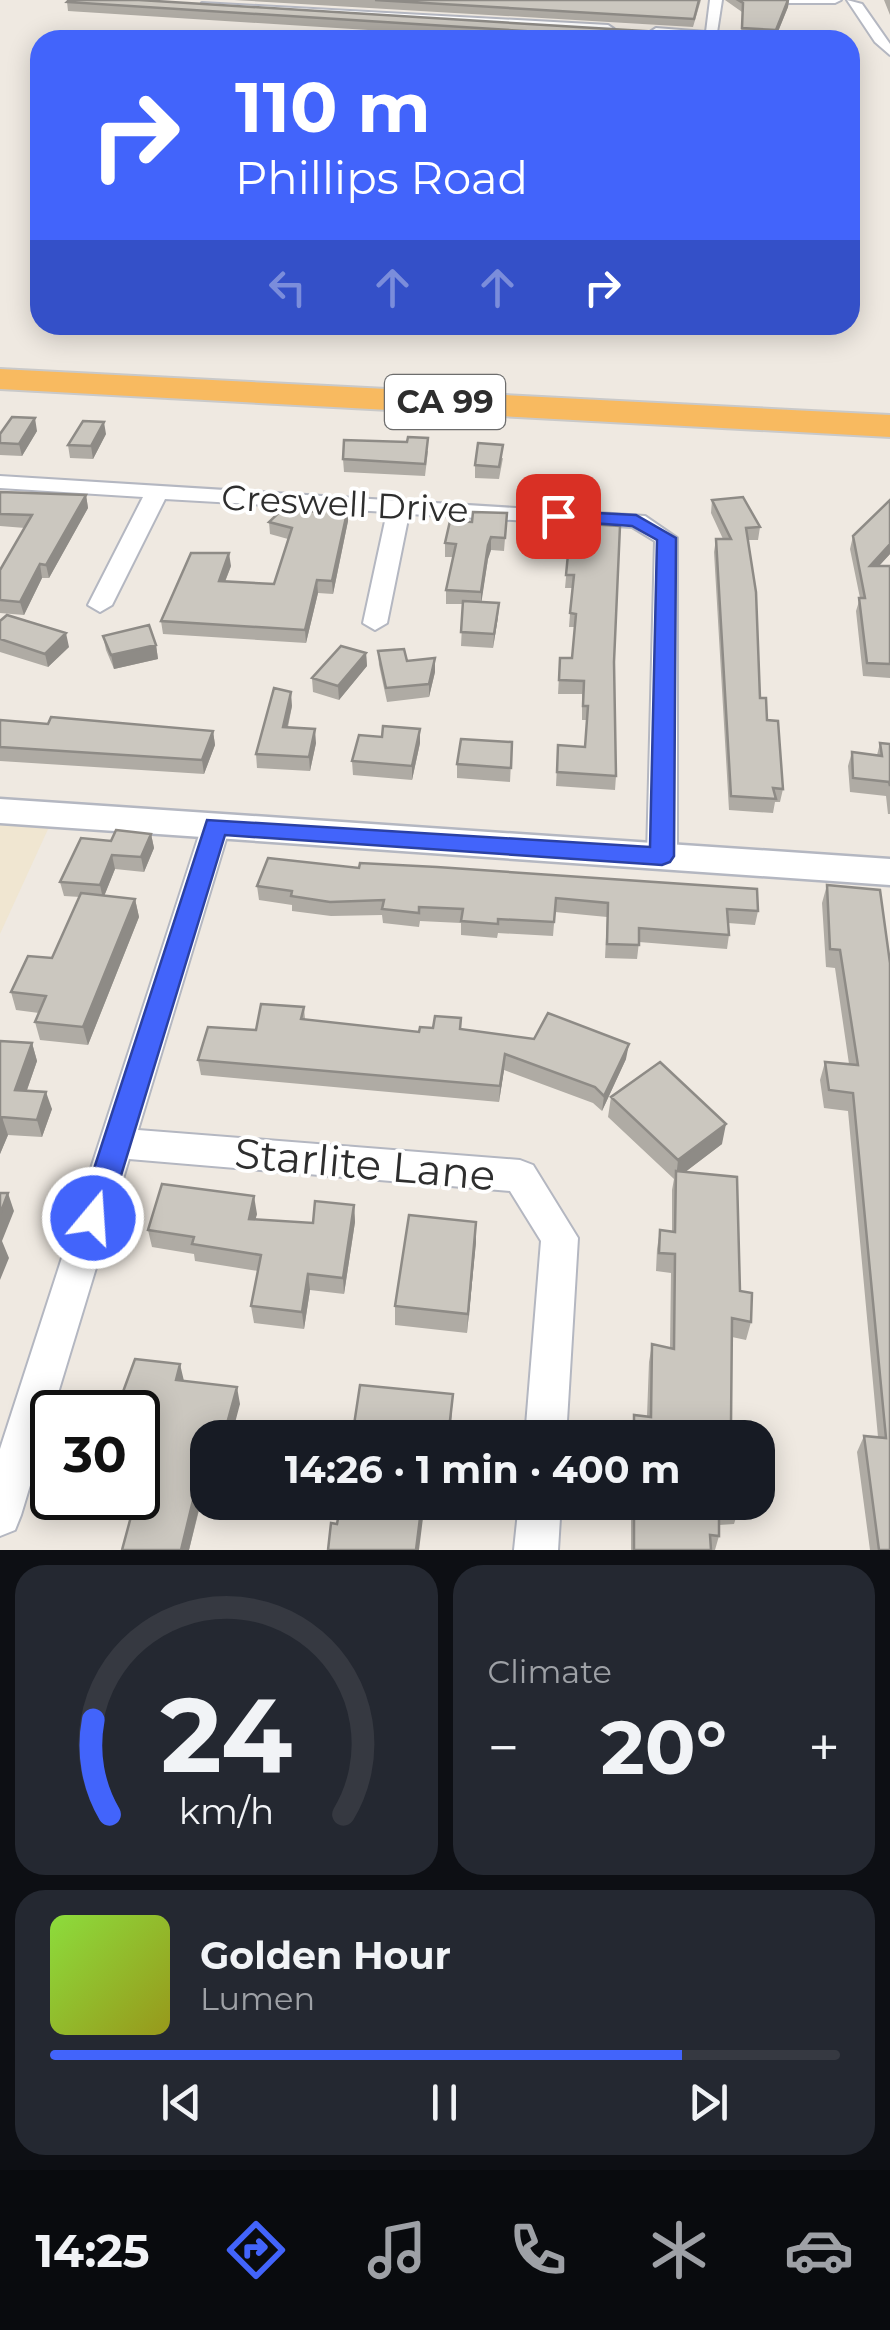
<!DOCTYPE html>
<meta charset="utf-8">
<style>
:root{--surface:#171b24;--page:#242831;--text:#f1f3f6;--muted:#9ea1a6;--line:#363941;--accent:#4264fb}
body{margin:0;font-family:Montserrat,sans-serif;background:var(--page);color:var(--text);height:100vh;display:flex;flex-direction:column;font-size:38px;white-space:nowrap}
*{box-sizing:border-box;margin:0}
p{font-size:32px;color:var(--muted)}
.icon{flex:none;width:55px;height:55px;fill:none;stroke:currentColor;stroke-width:2;stroke-linecap:round;stroke-linejoin:round}
.map{position:relative;height:1550px;overflow:hidden}
.drawer{display:flex;flex-direction:column;gap:15px;padding:15px;background:#0d0f14;flex:1}
.drawer>*{flex:none}
.top-card{position:absolute;left:30px;top:30px;width:830px;height:305px;border-radius:30px;box-shadow:0 5px 25px #0003;background:#4264fb;color:#fff;overflow:hidden}
.speed{position:absolute;left:30px;top:1390px;display:flex;gap:20px;font-size:50px;font-weight:700;text-align:center}
.speed>*{display:grid;place-content:center;width:130px;height:130px;border-radius:50%;background:var(--surface);box-shadow:0 5px 25px #0003;line-height:1}
.speed .limit{border:5px solid #111;border-radius:15px;background:#fff;color:#111}
.pin{position:absolute;display:grid;place-items:center;width:85px;height:85px;color:#fff;margin:-42px;border-radius:20px;box-shadow:0 5px 15px #0006}
.me{position:absolute;width:110px;margin:-55px;rotate:18deg;stroke-linejoin:round;filter:drop-shadow(0 0 8px #0008)}
.turn{display:flex;align-items:center;gap:35px;height:210px;padding:0 40px;font-size:45px}
.turn .icon{width:130px;height:130px;stroke-width:2.5}
.turn b{display:block;font-size:70px;line-height:85px}
.lanes{display:flex;align-items:center;height:95px;padding:0 40px;background:#0003;justify-content:center;gap:50px;direction:ltr}
.lanes .off{opacity:.35}
.big{font-size:75px;font-weight:700;line-height:1.1}
.drawer .widget{flex:1;display:flex;flex-direction:column;justify-content:center;gap:15px;min-width:0;padding:0 35px;border-radius:30px;background:var(--page)}
.drawer .dial{align-items:center;gap:0}
.dial svg{height:260px;overflow:visible;fill:none;stroke:var(--line);stroke-width:7;stroke-linecap:round;text-anchor:middle}
.dial text{fill:var(--text);stroke:none}
.song{display:flex;align-items:center;gap:30px}
.cover{width:120px;height:120px;border-radius:15px;background:linear-gradient(135deg,hsl(90 70% 55%),hsl(60 70% 35%))}
.played{height:10px;border-radius:5px;background:linear-gradient(90deg,var(--accent) 80%,var(--line) 80%)}
.keys{display:flex;justify-content:space-around;direction:ltr}
.heat{display:flex;justify-content:space-between;align-items:center;font-size:55px;direction:ltr}
.drawer .tiles{flex:1;display:grid;gap:15px;grid-template-columns:1fr 1fr}
.widget:last-child{grid-column:span 2}
.trip{position:absolute;left:190px;top:1420px;width:585px;height:100px;border-radius:30px;background:var(--surface);box-shadow:0 5px 25px #0003;font-weight:700;line-height:100px;text-align:center}
.menu{display:flex;height:160px;justify-content:space-around;align-items:center;background:#090b0e;color:var(--muted)}
.menu .icon{width:70px;height:70px}
.menu .selected{color:var(--accent)}
.menu b{font-size:45px;color:var(--text)}
.map>svg:first-child{display:block}
.education{fill:#f0e6d1}
.lines{fill:none;stroke-linecap:round;stroke-linejoin:round}
.minor-casing{stroke:#b4b7c1;stroke-width:4}
.tertiary-casing{stroke:#b4b7c1;stroke-width:5}
.trunk-casing{stroke:#c9c9c9;stroke-width:4}
.minor{fill:#fff;fill-rule:evenodd}
.tertiary{fill:#fff;fill-rule:evenodd}
.trunk{fill:#f8ba60;fill-rule:evenodd}
.wall{fill:#afaba4}
.shaded-wall{fill:#8e8b86}
.building{fill:#cbc7bf;stroke:#8e8b86;stroke-width:2.5}
.route{fill:#4264fb;stroke:#2b41a3;stroke-width:2.5}
.labels{text-anchor:middle;stroke-width:8;stroke-linejoin:round;paint-order:stroke}
.shield{fill:#fff;stroke:#6d6d6d;stroke-width:2.5}
.shield-label{font-size:32px;font-weight:bold;fill:#2e2e2e}
.street-label{font-size:35px;fill:#2e2e2e;stroke:#fff}
.near-street-label{font-size:42px;fill:#2e2e2e;stroke:#fff}
</style>
<div class="map">
<svg width="890" height="1550" viewBox="0 0 890 1550">
<rect width="100%" height="100%" fill="#efe9e1"/>
<path class="education" d="M 0,824 L 49,827 L 0,934 Z"/>
<g class="lines">
<g class="minor-casing">
<path id="minor" d="M 710,0 L 722,0 L 716,39 L 656,36 L 650,32 L 656,28 L 706,32 Z
M 768,0 L 841,0 L 835,3 L 774,3 Z
M 847,0 L 862,4 L 890,44 L 890,55 L 875,42 Z
M 202,3 L 608,25 L 614,29 L 608,33 L 206,9 Z
M 0,476 L 645,516 L 677,538 L 677,856 L 672,863 L 662,866 L 652,863 L 647,856 L 655,541 L 632,527 L 409,514 L 387,623 L 375,630 L 363,623 L 387,512 L 165,499 L 112,605 L 100,612 L 88,605 L 143,497 L 0,488 Z
M 216,816 L 226,819 L 230,826 L 138,1130 L 520,1160 L 533,1165 L 578,1238 L 566,1438 L 525,1438 L 541,1241 L 510,1191 L 129,1159 L 21,1515 L 15,1530 L 0,1536 L 0,1449 L 202,826 L 206,819 Z
M 519,1502 L 561,1502 L 558,1550 L 514,1550 Z"/>
</g>
<g class="tertiary-casing">
<path id="tertiary" d="M 0,799 L 890,859 L 890,885 L 0,823 Z"/>
</g>
<g class="trunk-casing">
<path id="trunk" d="M 0,369 L 890,415 L 890,437 L 0,389 Z"/>
</g>
<use href="#minor" class="minor"/>
<use href="#tertiary" class="tertiary"/>
<use href="#trunk" class="trunk"/>
</g>
<path class="wall" d="M 234,0 L 701,0 L 693,27 Z
M 725,0 L 789,0 L 788,7 L 775,39 L 741,37 L 742,12 Z
M 884,0 L 890,0 L 890,15 Z
M 67,2 L 692,34 L 691,40 L 527,40 L 68,11 Z
M 37,431 L 22,456 L 0,455 L 0,434 Z
M 106,434 L 93,459 L 70,458 L 68,445 Z
M 407,442 L 428,451 L 425,476 L 344,472 L 343,459 Z
M 503,458 L 499,479 L 475,478 L 475,465 Z
M 0,492 L 86,495 L 88,508 L 49,578 L 42,578 L 24,615 L 0,613 L 0,570 L 25,528 L 0,526 Z
M 712,500 L 760,527 L 758,540 L 748,540 L 760,698 L 767,720 L 783,789 L 780,802 L 775,802 L 773,813 L 729,810 L 714,552 L 716,539 L 723,539 L 711,513 Z
M 890,500 L 890,554 L 879,566 L 890,566 L 890,678 L 863,676 L 856,611 L 860,598 L 850,549 L 853,536 Z
M 507,513 L 504,551 L 491,550 L 488,559 L 481,602 L 498,617 L 493,648 L 461,646 L 463,604 L 446,604 L 446,590 L 453,557 L 445,557 L 445,543 Z
M 348,521 L 333,594 L 318,593 L 306,643 L 163,634 L 161,621 L 231,566 L 225,582 L 274,584 L 288,539 L 270,534 L 269,522 Z
M 571,523 L 614,662 L 616,776 L 615,790 L 556,786 L 558,745 L 585,747 L 587,720 L 582,720 L 582,694 L 558,694 L 560,658 L 572,658 L 575,627 L 569,627 L 572,588 L 565,588 Z
M 0,621 L 69,647 L 48,667 L 0,652 Z
M 103,636 L 156,645 L 158,659 L 114,669 L 106,650 Z
M 378,651 L 407,661 L 435,658 L 435,672 L 429,697 L 387,702 L 379,665 Z
M 366,653 L 367,666 L 339,700 L 313,692 L 312,678 Z
M 292,706 L 288,727 L 316,743 L 310,771 L 257,768 L 256,754 Z
M 0,720 L 48,724 L 213,731 L 215,745 L 204,774 L 0,761 Z
M 420,729 L 420,743 L 412,780 L 353,775 L 352,761 L 382,737 Z
M 512,742 L 510,782 L 457,778 L 457,764 Z
M 880,743 L 890,744 L 890,814 L 888,814 L 886,796 L 850,792 L 848,766 L 852,752 L 877,755 Z
M 151,834 L 154,848 L 144,872 L 115,869 L 104,896 L 135,899 L 139,917 L 88,1045 L 40,1040 L 35,1022 L 39,1013 L 16,1010 L 11,992 L 52,958 L 80,897 L 64,896 L 60,882 L 111,841 Z
M 268,858 L 758,911 L 755,925 L 728,923 L 729,935 L 727,949 L 639,942 L 637,959 L 605,958 L 607,917 L 555,912 L 553,936 L 498,933 L 497,938 L 461,935 L 461,923 L 420,921 L 419,927 L 383,923 L 382,915 L 331,916 L 292,911 L 292,905 L 259,900 L 257,886 Z
M 827,885 L 880,890 L 890,1550 L 870,1550 L 857,1452 L 864,1436 L 878,1437 L 848,1111 L 824,1108 L 820,1080 L 825,1062 L 849,1064 L 835,968 L 826,967 L 822,903 Z
M 304,1007 L 305,1019 L 419,1032 L 461,1029 L 626,1059 L 602,1111 L 593,1103 L 504,1070 L 499,1102 L 201,1075 L 198,1060 Z
M 0,1041 L 32,1043 L 37,1061 L 27,1090 L 52,1109 L 42,1137 L 8,1135 L 0,1154 Z
M 611,1097 L 722,1144 L 685,1172 L 740,1291 L 751,1322 L 746,1340 L 732,1337 L 731,1424 L 735,1438 L 631,1438 L 634,1415 L 647,1416 L 649,1362 L 652,1344 L 670,1348 L 671,1273 L 656,1271 L 657,1249 L 660,1230 L 672,1231 L 672,1190 L 674,1179 L 608,1117 Z
M 354,1205 L 355,1222 L 344,1294 L 310,1290 L 304,1329 L 254,1323 L 251,1306 L 258,1271 L 195,1261 L 194,1254 L 152,1247 L 148,1230 L 257,1214 L 255,1219 L 313,1223 Z
M 476,1242 L 467,1333 L 395,1325 L 395,1306 Z
M 184,1381 L 240,1404 L 208,1438 L 208,1475 L 189,1550 L 122,1550 L 134,1504 L 127,1504 L 125,1498 L 138,1498 L 140,1419 L 138,1419 L 138,1412 L 124,1412 L 120,1400 Z
M 631,1502 L 739,1502 L 739,1508 L 734,1524 L 719,1525 L 719,1536 L 715,1550 L 631,1550 Z"/>
<path class="shaded-wall" d="M 789,0 L 788,7 L 775,39 L 776,30 Z
M 35,418 L 37,431 L 22,456 L 19,444 Z
M 104,422 L 106,434 L 93,459 L 91,446 Z
M 86,495 L 88,508 L 49,578 L 46,565 Z
M 348,508 L 348,521 L 333,594 L 332,581 Z
M 491,537 L 491,550 L 488,559 L 481,605 L 481,592 L 488,545 Z
M 890,544 L 890,554 L 867,579 L 870,566 Z
M 229,553 L 231,566 L 220,594 L 219,581 Z
M 40,564 L 42,578 L 24,615 L 20,602 Z
M 317,580 L 318,593 L 306,643 L 305,630 Z
M 499,603 L 498,617 L 493,648 L 494,634 Z
M 66,633 L 69,647 L 48,667 L 45,654 Z
M 156,645 L 158,659 L 114,669 L 111,655 Z
M 366,653 L 367,666 L 339,700 L 338,686 Z
M 435,658 L 435,672 L 429,697 L 429,684 Z
M 291,692 L 292,706 L 284,741 L 283,727 Z
M 315,729 L 316,743 L 310,771 L 309,757 Z
M 420,729 L 420,743 L 412,780 L 412,766 Z
M 213,731 L 215,745 L 204,774 L 202,760 Z
M 151,834 L 154,848 L 144,872 L 141,857 Z
M 112,855 L 115,869 L 103,899 L 100,885 Z
M 135,899 L 139,917 L 88,1045 L 83,1027 Z
M 32,1043 L 37,1061 L 21,1107 L 15,1090 Z
M 629,1044 L 626,1059 L 602,1111 L 604,1096 Z
M 505,1054 L 504,1070 L 499,1102 L 500,1086 Z
M 46,1092 L 52,1109 L 42,1137 L 37,1120 Z
M 2,1117 L 8,1135 L 0,1154 L 0,1122 Z
M 726,1124 L 722,1144 L 676,1179 L 678,1160 Z
M 8,1193 L 14,1211 L 2,1241 L 9,1258 L 0,1280 L 0,1214 Z
M 254,1196 L 257,1214 L 251,1236 L 249,1219 Z
M 354,1205 L 355,1222 L 344,1294 L 343,1278 Z
M 476,1222 L 476,1242 L 467,1333 L 468,1314 Z
M 308,1274 L 310,1290 L 304,1329 L 302,1312 Z
M 180,1364 L 184,1381 L 176,1380 Z
M 237,1387 L 240,1404 L 231,1438 L 223,1438 Z
M 453,1394 L 450,1438 L 448,1438 Z
M 203,1459 L 207,1475 L 189,1550 L 181,1550 Z
M 422,1502 L 425,1502 L 419,1550 L 416,1550 Z"/>
<path class="building" d="M 69,0 L 139,0 L 692,34 L 689,40 L 667,40 L 67,2 Z
M 375,0 L 699,0 L 694,19 Z
M 738,0 L 788,0 L 776,30 L 742,28 L 743,3 Z
M 12,417 L 35,418 L 19,444 L 0,443 L 0,434 Z
M 83,421 L 104,422 L 91,446 L 68,445 Z
M 408,437 L 428,438 L 425,464 L 343,459 L 344,440 L 407,442 Z
M 478,443 L 503,445 L 499,467 L 475,465 Z
M 0,492 L 86,495 L 46,565 L 40,564 L 20,602 L 0,600 L 0,570 L 32,515 L 0,514 Z
M 743,497 L 760,527 L 746,528 L 756,592 L 760,698 L 766,698 L 767,720 L 778,721 L 783,789 L 773,788 L 776,799 L 731,796 L 716,539 L 731,539 L 712,500 Z
M 890,500 L 890,544 L 870,566 L 890,566 L 890,664 L 867,663 L 859,598 L 865,598 L 853,536 Z
M 287,505 L 315,512 L 317,506 L 348,508 L 332,581 L 317,580 L 305,630 L 161,621 L 191,553 L 229,553 L 219,581 L 274,584 L 292,528 L 269,522 Z
M 473,512 L 507,513 L 505,538 L 491,537 L 488,545 L 481,592 L 446,590 L 456,544 L 445,543 L 450,521 L 472,522 Z
M 571,523 L 620,526 L 614,662 L 616,776 L 557,772 L 558,745 L 585,747 L 588,706 L 583,706 L 584,681 L 559,680 L 560,658 L 572,658 L 576,614 L 570,613 L 574,575 L 566,575 Z
M 463,601 L 499,603 L 494,634 L 461,632 Z
M 7,615 L 66,633 L 45,654 L 0,639 L 0,621 Z
M 149,625 L 156,645 L 111,655 L 103,636 Z
M 341,646 L 366,653 L 338,686 L 312,678 Z
M 404,649 L 407,661 L 435,658 L 429,684 L 386,688 L 378,651 Z
M 274,688 L 291,692 L 283,727 L 315,729 L 309,757 L 256,754 Z
M 51,717 L 213,731 L 202,760 L 0,747 L 0,720 L 48,724 Z
M 383,726 L 420,729 L 412,766 L 352,761 L 359,735 L 382,737 Z
M 461,739 L 512,742 L 511,768 L 457,764 Z
M 880,743 L 890,744 L 890,786 L 889,782 L 853,778 L 852,752 L 882,756 Z
M 116,830 L 151,834 L 141,857 L 112,855 L 100,885 L 60,882 L 81,838 L 111,841 Z
M 268,858 L 359,868 L 360,863 L 437,867 L 757,889 L 758,911 L 727,909 L 729,935 L 639,928 L 639,945 L 607,944 L 608,903 L 556,898 L 554,922 L 498,919 L 498,924 L 461,921 L 463,909 L 419,907 L 419,913 L 382,909 L 384,900 L 330,902 L 291,896 L 292,891 L 257,886 Z
M 827,885 L 880,890 L 890,963 L 890,1550 L 879,1550 L 864,1436 L 886,1438 L 853,1093 L 829,1090 L 825,1062 L 858,1065 L 840,950 L 830,949 Z
M 81,893 L 135,899 L 83,1027 L 35,1022 L 46,996 L 11,992 L 28,956 L 52,958 Z
M 261,1004 L 304,1007 L 301,1019 L 419,1032 L 420,1027 L 433,1028 L 435,1016 L 461,1018 L 460,1029 L 534,1039 L 548,1013 L 629,1044 L 604,1096 L 595,1087 L 505,1054 L 500,1086 L 198,1060 L 208,1027 L 256,1030 Z
M 0,1041 L 32,1043 L 15,1090 L 46,1092 L 37,1120 L 2,1117 L 0,1122 Z
M 660,1062 L 726,1124 L 678,1160 L 611,1097 Z
M 676,1171 L 737,1177 L 740,1291 L 752,1293 L 751,1322 L 732,1318 L 731,1424 L 734,1424 L 735,1438 L 634,1438 L 634,1415 L 651,1417 L 652,1344 L 674,1349 L 675,1254 L 659,1253 L 660,1230 L 675,1232 Z
M 162,1184 L 254,1196 L 249,1219 L 313,1223 L 315,1201 L 354,1205 L 343,1278 L 308,1274 L 302,1312 L 251,1306 L 261,1255 L 192,1244 L 194,1237 L 148,1230 Z
M 0,1193 L 8,1193 L 0,1214 Z
M 409,1215 L 476,1222 L 468,1314 L 395,1306 Z
M 135,1359 L 180,1364 L 176,1380 L 237,1387 L 223,1438 L 208,1438 L 208,1460 L 203,1459 L 181,1550 L 122,1550 L 136,1498 L 138,1498 L 138,1429 L 145,1403 L 120,1400 Z
M 360,1385 L 453,1394 L 448,1438 L 352,1438 Z
M 341,1502 L 422,1502 L 416,1550 L 328,1550 L 331,1523 L 337,1524 Z
M 634,1502 L 739,1502 L 739,1508 L 719,1508 L 719,1536 L 710,1535 L 711,1550 L 634,1550 Z"/>
<path class="route" d="M 558,511 L 636,515 L 676,538 L 674,856 L 670,862 L 662,865 L 225,835 L 108,1218 L 104,1227 L 93,1231 L 82,1227 L 78,1218 L 207,820 L 650,847 L 657,540 L 632,526 L 551,520 L 551,513 Z"/>
<g class="labels">
<rect class="shield" x="385" y="375" width="120" height="54" rx="8"/>
<g class="shield-label">
<text x="445" y="413">CA 99</text>
</g>
<g class="street-label">
<text transform="translate(345 504) rotate(3)" y="12">Creswell Drive</text>
</g>
<g class="near-street-label">
<text transform="translate(365 1164) rotate(5)" y="15">Starlite Lane</text>
</g>
</g>
</svg>
<div class="speed"><div class="limit">30</div></div>
<div class="pin" style="left:558px;top:516px;background:#d93025"><svg class="icon" aria-label="arrive" viewBox="0 0 24 24"><path d="M6 21V4h12l-3 4 3 4H6"/></svg></div>
<svg class="me" style="left:93px;top:1218px" viewBox="-20 -20 40 40"><circle r="17" fill="#4264fb" stroke="#fff" stroke-width="3"/><path d="M0-11L8 9 0 5-8 9z" fill="#fff"/></svg>
<div class="trip">14:26 · 1 min · 400 m</div>
<div class="top-card">
<div class="turn"><svg class="icon" aria-label="right" viewBox="0 0 24 24"><path d="M7 20v-9h11M14 6l5 5-5 5"/></svg><div><b>110 m</b>Phillips Road</div></div>
<div class="lanes"><svg class="icon off" aria-label="left" viewBox="0 0 24 24"><path d="M17 20v-9H6M10 6l-5 5 5 5"/></svg><svg class="icon off" aria-label="ahead" viewBox="0 0 24 24"><path d="M12 20V5M6 11l6-6 6 6"/></svg><svg class="icon off" aria-label="ahead" viewBox="0 0 24 24"><path d="M12 20V5M6 11l6-6 6 6"/></svg><svg class="icon" aria-label="right" viewBox="0 0 24 24"><path d="M7 20v-9h11M14 6l5 5-5 5"/></svg></div>
</div>
</div>
<section class="drawer">
<div class="tiles">
<div class="widget dial"><svg viewBox="0 0 100 80">
<path d="M14 69A42 42 0 1 1 86 69"/>
<path d="M14 69A42 42 0 0 1 9 40" stroke="#4264fb"/>
<text x="50" y="56" font-size="32" font-weight="700">24</text>
<text x="50" y="72" font-size="11">km/h</text>
</svg></div>
<div class="widget"><p>Climate</p>
<div class="heat"><a>−</a><b class="big">20°</b><a>+</a></div>
</div>
<div class="widget">
<div class="song"><i class="cover"></i><div><b>Golden Hour</b><p>Lumen</p></div></div>
<div class="played"></div>
<div class="keys"><svg class="icon" aria-label="previous" viewBox="0 0 24 24"><path d="M18 5L8 12l10 7zM5 5v14"/></svg><svg class="icon" aria-label="pause" viewBox="0 0 24 24"><path d="M8 5v14M16 5v14"/></svg><svg class="icon" aria-label="next" viewBox="0 0 24 24"><path d="M6 5l10 7-10 7zM19 5v14"/></svg></div>
</div>
</div>
</section>
<nav class="menu">
<b>14:25</b>
<svg class="icon selected" aria-label="directions" viewBox="0 0 24 24"><path d="M12 3l9 9-9 9-9-9zM9 14v-3h6M13 9l2 2-2 2"/></svg>
<svg class="icon" aria-label="music" viewBox="0 0 24 24"><path d="M9 18V5l10-2v13"/><circle cx="6" cy="18" r="3"/><circle cx="16" cy="16" r="3"/></svg>
<svg class="icon" aria-label="phone" viewBox="0 0 24 24"><path d="M5 4h4l2 5-3 2q2 4 5 5l2-3 5 2v4C11 20 4 13 5 4z"/></svg>
<svg class="icon" aria-label="climate" viewBox="0 0 24 24"><path d="M12 3v18M4 7l16 10M4 17L20 7"/></svg>
<svg class="icon" aria-label="car" viewBox="0 0 24 24"><path d="M5 17H2v-5l4-1 3-4h7l3 4 3 1v5h-3M9 17h6M6 11h13"/><circle cx="7" cy="17" r="2"/><circle cx="17" cy="17" r="2"/></svg>
</nav>
